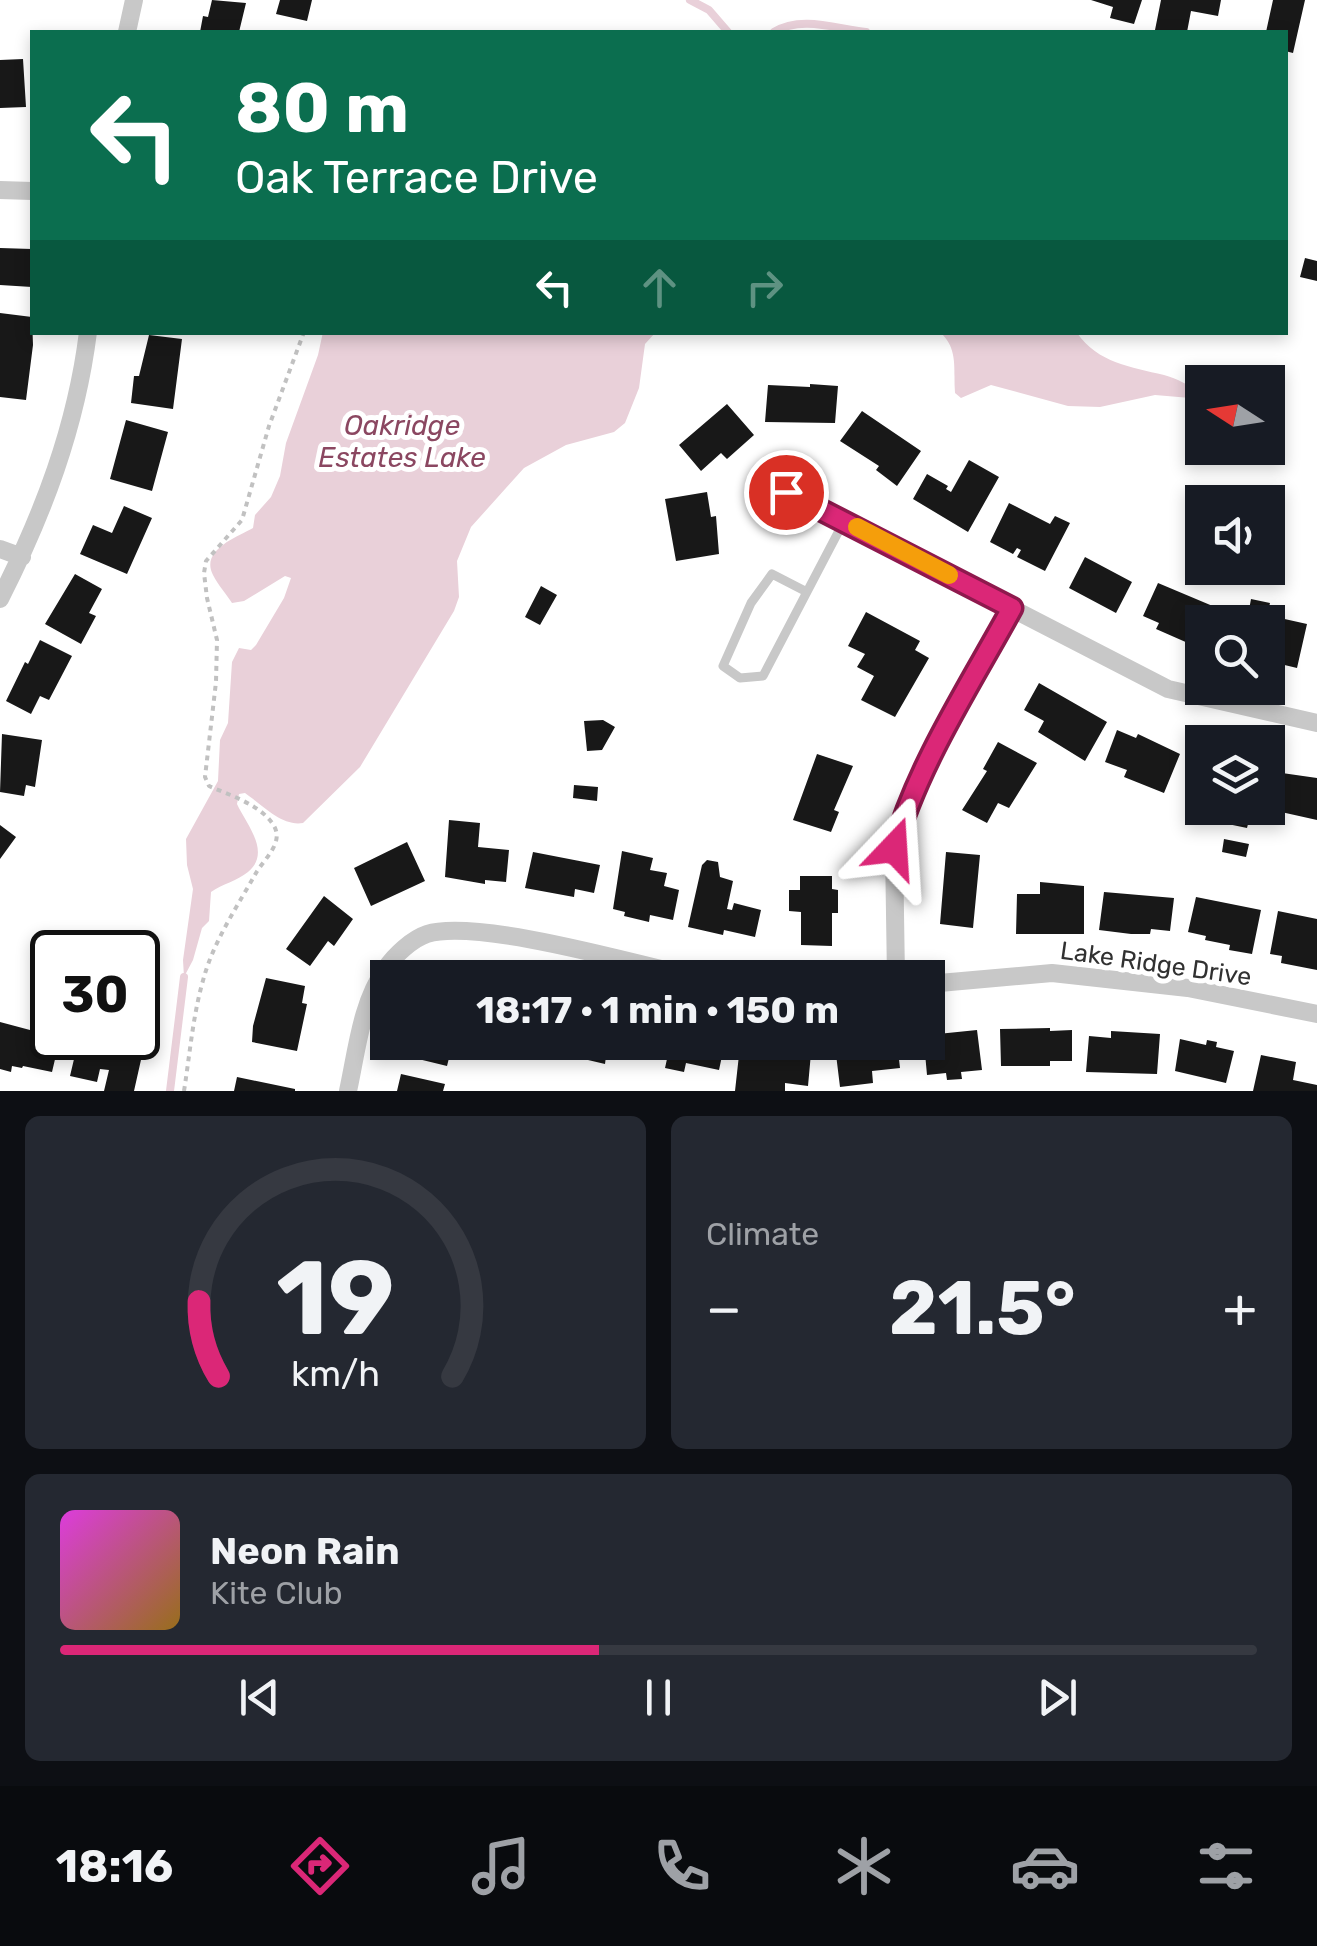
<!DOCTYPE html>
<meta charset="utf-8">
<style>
:root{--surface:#171b24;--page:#242831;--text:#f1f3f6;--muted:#9ea1a6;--line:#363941;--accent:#db2777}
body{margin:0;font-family:Rubik,sans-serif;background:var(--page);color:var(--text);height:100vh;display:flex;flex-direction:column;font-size:38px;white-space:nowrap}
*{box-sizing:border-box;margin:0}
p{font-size:32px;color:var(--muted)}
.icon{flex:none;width:55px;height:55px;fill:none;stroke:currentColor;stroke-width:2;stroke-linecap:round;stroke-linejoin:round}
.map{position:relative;height:1091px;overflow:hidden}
.panel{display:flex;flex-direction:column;gap:25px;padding:25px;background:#0d0f14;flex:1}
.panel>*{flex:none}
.guide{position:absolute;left:30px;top:30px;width:1258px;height:305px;border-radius:0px;box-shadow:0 5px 15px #0003;background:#0b6e4f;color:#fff;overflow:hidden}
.needle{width:65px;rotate:282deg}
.controls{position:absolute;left:1185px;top:365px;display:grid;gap:20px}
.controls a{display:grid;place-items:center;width:100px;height:100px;border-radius:0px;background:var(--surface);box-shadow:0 5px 15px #0003;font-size:50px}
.speed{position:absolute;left:30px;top:930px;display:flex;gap:20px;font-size:50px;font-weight:700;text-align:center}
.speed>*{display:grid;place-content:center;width:130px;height:130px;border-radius:50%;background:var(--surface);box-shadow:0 5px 15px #0003;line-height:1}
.speed .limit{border:5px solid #111;border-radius:15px;background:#fff;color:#111}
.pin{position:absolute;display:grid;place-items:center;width:85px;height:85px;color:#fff;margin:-42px;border:5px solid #fff;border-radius:50%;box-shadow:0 2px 10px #0007}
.me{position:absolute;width:110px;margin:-55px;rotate:20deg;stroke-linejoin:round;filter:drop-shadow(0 0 8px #0008)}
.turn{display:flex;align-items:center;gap:35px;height:210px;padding:0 40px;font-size:45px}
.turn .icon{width:130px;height:130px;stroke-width:2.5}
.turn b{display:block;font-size:70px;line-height:85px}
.lanes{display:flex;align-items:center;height:95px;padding:0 40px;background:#0003;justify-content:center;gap:50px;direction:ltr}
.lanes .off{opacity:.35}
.big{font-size:75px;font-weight:700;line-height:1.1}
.panel .tile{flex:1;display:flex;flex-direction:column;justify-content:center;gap:15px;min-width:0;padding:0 35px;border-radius:15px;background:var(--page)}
.panel .dial{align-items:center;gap:0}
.dial svg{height:260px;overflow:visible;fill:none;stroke:var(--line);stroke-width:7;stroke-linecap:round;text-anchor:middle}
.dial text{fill:var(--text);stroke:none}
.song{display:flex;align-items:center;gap:30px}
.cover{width:120px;height:120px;border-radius:15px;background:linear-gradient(135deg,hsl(300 70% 55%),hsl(40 70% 35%))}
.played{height:10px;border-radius:5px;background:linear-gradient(90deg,var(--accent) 45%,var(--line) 45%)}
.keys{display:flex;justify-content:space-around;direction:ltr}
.heat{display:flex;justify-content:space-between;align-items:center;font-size:55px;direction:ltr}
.panel .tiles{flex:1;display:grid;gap:25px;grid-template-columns:1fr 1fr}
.tile:last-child{grid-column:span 2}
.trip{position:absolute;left:370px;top:960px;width:575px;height:100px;border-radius:0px;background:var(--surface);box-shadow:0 5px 15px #0003;font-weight:700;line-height:100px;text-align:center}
.tab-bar{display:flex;height:160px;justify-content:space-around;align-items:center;background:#090b0e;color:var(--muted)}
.tab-bar .icon{width:70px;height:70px}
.tab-bar .on{color:var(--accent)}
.tab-bar b{font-size:45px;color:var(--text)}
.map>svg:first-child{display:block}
.water{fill:#e9d0d9}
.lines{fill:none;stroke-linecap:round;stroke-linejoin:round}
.stream{stroke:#e9d0d9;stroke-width:8}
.building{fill:#181818}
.path{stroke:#c1c1c1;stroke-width:4;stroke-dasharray:5 5;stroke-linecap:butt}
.service{stroke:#c8c8c8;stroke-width:9}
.minor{stroke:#c8c8c8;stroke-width:18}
.route-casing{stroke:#8e194d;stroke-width:25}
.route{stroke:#db2777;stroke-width:18}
.slow{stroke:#f59e0b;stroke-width:18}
.labels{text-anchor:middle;stroke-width:10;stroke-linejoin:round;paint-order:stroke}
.street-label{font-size:25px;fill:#313131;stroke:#fff}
.water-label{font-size:28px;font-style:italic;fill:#8b4761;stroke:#fff}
</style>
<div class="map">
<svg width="1317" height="1091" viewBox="0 0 1317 1091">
<rect width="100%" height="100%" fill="#fff"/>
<path class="water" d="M 323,332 L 655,333 L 645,344 L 639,388 L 625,423 L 614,432 L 566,445 L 524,468 L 471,527 L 457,561 L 459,597 L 454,611 L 360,767 L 303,823 C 282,827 261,804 245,793 L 239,794 L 237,804 C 246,824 272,852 248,872 C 237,881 222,884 211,892 L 209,921 L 202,928 L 193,960 L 184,977 L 183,960 L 193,889 L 187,865 L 186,839 L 218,781 L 220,740 L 228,723 L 232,662 L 239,648 L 251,650 L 256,645 L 284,598 L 291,578 L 285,576 L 244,601 L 232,603 C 227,595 218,585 213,575 C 200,550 237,537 253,528 L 255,515 L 271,497 L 280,476 L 286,443 L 318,355 Z
M 941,333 L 1077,333 C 1098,363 1131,367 1164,375 C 1177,378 1190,387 1202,391 L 1202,399 L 1155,395 L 1100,407 L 1068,406 L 991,385 L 961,398 L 955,393 C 953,371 959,350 941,333 Z"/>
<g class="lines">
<path class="stream" d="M 690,0 L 709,10 L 728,32
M 774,32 C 801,15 837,29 866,32
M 170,1091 L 184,977"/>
</g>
<path class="building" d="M 212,0 L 246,3 L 239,32 L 200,32 L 203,16 L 208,17 Z
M 280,0 L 312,0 L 307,21 L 276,14 Z
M 1091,0 L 1142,0 L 1134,24 L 1110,18 L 1113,7 Z
M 1161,0 L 1221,0 L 1218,16 L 1191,11 L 1187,32 L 1155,30 Z
M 1273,0 L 1305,0 L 1293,53 L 1285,51 L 1285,32 L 1266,32 Z
M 23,59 L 26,107 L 0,108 L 0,60 Z
M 0,248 L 32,249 L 32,287 L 0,285 Z
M 1305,258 L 1317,261 L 1317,281 L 1300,277 Z
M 0,313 L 32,317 L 33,345 L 26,400 L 0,397 Z
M 149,335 L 182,339 L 173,409 L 131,403 L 134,376 L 139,376 Z
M 810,384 L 838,386 L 835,423 L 765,422 L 768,385 L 810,387 Z
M 727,404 L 754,435 L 727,459 L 721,453 L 701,471 L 679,445 Z
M 862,411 L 921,451 L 897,486 L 876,470 L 879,466 L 840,441 Z
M 126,420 L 168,432 L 152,491 L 110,479 Z
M 969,460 L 999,477 L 968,532 L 913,499 L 927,474 L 948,486 L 946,489 L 951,492 Z
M 707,492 L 711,517 L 716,516 L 719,554 L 676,561 L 665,499 Z
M 1009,503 L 1050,524 L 1055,516 L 1070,523 L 1045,571 L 1017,557 L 1021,550 L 1017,548 L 1013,554 L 990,542 Z
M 124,506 L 152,518 L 127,574 L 80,554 L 93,525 L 112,533 Z
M 1085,557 L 1132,582 L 1116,613 L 1069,588 Z
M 75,574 L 102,589 L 89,613 L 96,616 L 81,644 L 45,624 Z
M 1158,583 L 1215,607 L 1208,622 L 1202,622 L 1202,634 L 1197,647 L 1156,629 L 1159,623 L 1143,616 Z
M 541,586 L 557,595 L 540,625 L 525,617 Z
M 1251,599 L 1270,603 L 1267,615 L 1307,624 L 1297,668 L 1268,661 L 1268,622 L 1241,622 L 1244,609 L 1249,610 Z
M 866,612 L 920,641 L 915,650 L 929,658 L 895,717 L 861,700 L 874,676 L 857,667 L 865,654 L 848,646 Z
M 40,640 L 72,656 L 49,700 L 40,696 L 31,714 L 6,701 L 25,662 L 28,664 Z
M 1039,683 L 1107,722 L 1085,761 L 1038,732 L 1044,721 L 1024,710 Z
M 603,720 L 615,727 L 602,750 L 587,751 L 584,721 Z
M 1117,730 L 1136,738 L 1138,734 L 1180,754 L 1164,793 L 1124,777 L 1127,770 L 1105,762 Z
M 2,734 L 42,740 L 35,787 L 26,785 L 24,796 L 0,792 Z
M 998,742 L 1037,763 L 1009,808 L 998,803 L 987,823 L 962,810 L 987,771 L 983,769 Z
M 1195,750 L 1202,751 L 1202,792 L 1187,789 Z
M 817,754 L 853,766 L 834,810 L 839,812 L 831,832 L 793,820 Z
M 1275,772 L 1317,778 L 1317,820 L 1268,809 Z
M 574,785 L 598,787 L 597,801 L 573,798 Z
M 1226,808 L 1252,808 L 1247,828 L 1223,823 Z
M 449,820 L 480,823 L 478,847 L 509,850 L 506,882 L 485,880 L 485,884 L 445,877 Z
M 0,825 L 16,837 L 0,859 Z
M 1224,839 L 1249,844 L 1246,857 L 1222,852 Z
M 407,842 L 425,881 L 371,906 L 354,868 Z
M 622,851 L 653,858 L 650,870 L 667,873 L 664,886 L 679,890 L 673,920 L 650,915 L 649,922 L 624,916 L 625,912 L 613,909 Z
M 533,852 L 600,865 L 594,893 L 575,889 L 574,897 L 525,888 Z
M 946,852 L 980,855 L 973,928 L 940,924 Z
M 707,860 L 718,862 L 720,877 L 733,881 L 727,909 L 732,910 L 734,903 L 761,910 L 755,937 L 724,930 L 723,935 L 688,927 L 702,865 Z
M 800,876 L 832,876 L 832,889 L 838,890 L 838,913 L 832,913 L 832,946 L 801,945 L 801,912 L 789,911 L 789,890 L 800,890 Z
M 1040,882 L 1084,886 L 1084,934 L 1016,934 L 1017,894 L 1040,894 Z
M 1104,892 L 1174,898 L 1170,931 L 1151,929 L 1150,934 L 1131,934 L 1099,930 Z
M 324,896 L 353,919 L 334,946 L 328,941 L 310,966 L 286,949 Z
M 1196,897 L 1261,910 L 1252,954 L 1229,950 L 1230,945 L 1205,940 L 1206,936 L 1188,932 Z
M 1278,911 L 1317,919 L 1317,970 L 1281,963 L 1282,956 L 1270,954 Z
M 266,978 L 305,986 L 302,1003 L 307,1004 L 297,1051 L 252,1042 L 253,1026 Z
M 0,1022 L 60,1038 L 52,1072 L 23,1066 L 22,1068 L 12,1066 L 11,1072 L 0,1069 Z
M 1050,1028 L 1050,1031 L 1072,1030 L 1072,1061 L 1050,1061 L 1050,1066 L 1001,1066 L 1000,1029 Z
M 977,1030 L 982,1070 L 961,1072 L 962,1079 L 947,1080 L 946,1073 L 927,1075 L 924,1042 L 928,1042 L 928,1035 Z
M 1111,1031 L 1160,1034 L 1157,1074 L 1086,1072 L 1089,1036 L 1111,1038 Z
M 79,1038 L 124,1038 L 145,1042 L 134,1091 L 104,1091 L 109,1070 L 100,1069 L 97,1082 L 70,1076 Z
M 1180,1039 L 1206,1045 L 1207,1040 L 1217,1042 L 1216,1047 L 1234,1051 L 1226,1083 L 1175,1071 Z
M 410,1042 L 453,1042 L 447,1066 L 406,1056 Z
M 574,1042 L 620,1042 L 617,1059 L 606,1056 L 605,1064 L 571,1056 Z
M 658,1042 L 725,1042 L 719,1070 L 686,1063 L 684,1072 L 665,1068 L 667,1059 L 655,1056 Z
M 867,1042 L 897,1042 L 900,1068 L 872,1071 L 873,1083 L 840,1087 L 835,1046 Z
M 740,1046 L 773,1049 L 772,1054 L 786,1056 L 787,1050 L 811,1053 L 808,1086 L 785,1083 L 785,1091 L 735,1091 Z
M 1261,1055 L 1296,1062 L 1293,1080 L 1317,1085 L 1317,1091 L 1253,1091 Z
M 401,1074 L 445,1084 L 443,1091 L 397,1091 Z
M 237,1077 L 295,1089 L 295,1091 L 234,1091 Z"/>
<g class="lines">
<path class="path" d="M 184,1091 C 190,1053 193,1014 204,977 C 214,941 238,905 256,873 C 264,859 284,843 274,826 C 262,805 229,795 209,786 L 205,777 L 216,682 L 217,640 L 207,598 L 204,573 L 206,561 L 242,520 L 269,426 L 304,332"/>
<path class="service" d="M 805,591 L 772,574 L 751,603 L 723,666 L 740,678 L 763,676 L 843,523"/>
<path class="minor" d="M 127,32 L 134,0
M 0,190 L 32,191
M 786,492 L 1168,689 L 1317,723
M 0,549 L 22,557
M 0,599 C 43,514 76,428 88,332
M 896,978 L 894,849 L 902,822 L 933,754 L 1012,608
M 928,984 L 1052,973 L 1188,988 L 1317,1014
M 348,1091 C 357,1050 361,1003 386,968 C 395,955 412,939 427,934 C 477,918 640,965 698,978"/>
</g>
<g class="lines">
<g class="route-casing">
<path id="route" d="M 786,492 L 1012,608 C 970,685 918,764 894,848"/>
</g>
<use href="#route" class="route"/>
<path class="slow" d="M 857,527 L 949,575"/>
</g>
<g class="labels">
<g class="street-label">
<text transform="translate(1156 963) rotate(8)" y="9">Lake Ridge Drive</text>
</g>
<g class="water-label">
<text x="402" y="435">Oakridge<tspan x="402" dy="32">Estates Lake</tspan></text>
</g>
</g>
</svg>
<div class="controls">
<a><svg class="needle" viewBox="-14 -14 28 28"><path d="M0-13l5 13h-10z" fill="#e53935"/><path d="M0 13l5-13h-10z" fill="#9ea1a6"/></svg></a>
<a><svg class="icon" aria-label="sound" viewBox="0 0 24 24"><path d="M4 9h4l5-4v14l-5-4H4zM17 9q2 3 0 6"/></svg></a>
<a><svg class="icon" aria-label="search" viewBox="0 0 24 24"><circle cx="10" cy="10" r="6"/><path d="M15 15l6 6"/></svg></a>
<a><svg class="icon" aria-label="layers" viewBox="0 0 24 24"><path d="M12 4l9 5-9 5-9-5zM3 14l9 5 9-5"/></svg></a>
</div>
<div class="speed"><div class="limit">30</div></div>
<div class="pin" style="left:786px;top:492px;background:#d93025"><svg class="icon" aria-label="arrive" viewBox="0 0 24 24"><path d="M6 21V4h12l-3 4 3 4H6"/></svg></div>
<svg class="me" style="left:894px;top:848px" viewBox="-20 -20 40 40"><path d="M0-17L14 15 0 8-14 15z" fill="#db2777" stroke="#fff" stroke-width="4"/></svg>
<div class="trip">18:17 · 1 min · 150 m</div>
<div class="guide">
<div class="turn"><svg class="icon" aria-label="left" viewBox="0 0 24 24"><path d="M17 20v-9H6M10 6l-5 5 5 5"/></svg><div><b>80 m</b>Oak Terrace Drive</div></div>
<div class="lanes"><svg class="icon" aria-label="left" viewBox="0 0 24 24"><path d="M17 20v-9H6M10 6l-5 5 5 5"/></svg><svg class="icon off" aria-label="ahead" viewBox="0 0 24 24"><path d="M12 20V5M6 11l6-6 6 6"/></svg><svg class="icon off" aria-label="right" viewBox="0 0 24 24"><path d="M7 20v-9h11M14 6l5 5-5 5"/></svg></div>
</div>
</div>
<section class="panel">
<div class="tiles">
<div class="tile dial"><svg viewBox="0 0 100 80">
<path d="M14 69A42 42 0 1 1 86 69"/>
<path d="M14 69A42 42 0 0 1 8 46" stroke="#db2777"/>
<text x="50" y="56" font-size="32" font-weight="700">19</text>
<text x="50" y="72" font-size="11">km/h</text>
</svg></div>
<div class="tile"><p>Climate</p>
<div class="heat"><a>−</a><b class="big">21.5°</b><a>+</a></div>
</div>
<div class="tile">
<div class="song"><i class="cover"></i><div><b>Neon Rain</b><p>Kite Club</p></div></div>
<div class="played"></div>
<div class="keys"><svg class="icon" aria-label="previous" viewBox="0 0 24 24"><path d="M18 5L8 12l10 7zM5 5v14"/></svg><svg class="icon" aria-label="pause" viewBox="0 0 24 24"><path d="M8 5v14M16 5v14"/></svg><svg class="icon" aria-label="next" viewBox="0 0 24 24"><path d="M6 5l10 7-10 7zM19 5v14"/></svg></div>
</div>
</div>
</section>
<nav class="tab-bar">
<b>18:16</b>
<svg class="icon on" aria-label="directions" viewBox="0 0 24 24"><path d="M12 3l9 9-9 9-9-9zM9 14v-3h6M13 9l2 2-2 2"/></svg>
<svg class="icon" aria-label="music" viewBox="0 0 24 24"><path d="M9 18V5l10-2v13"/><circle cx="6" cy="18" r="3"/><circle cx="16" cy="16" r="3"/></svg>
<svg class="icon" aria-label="phone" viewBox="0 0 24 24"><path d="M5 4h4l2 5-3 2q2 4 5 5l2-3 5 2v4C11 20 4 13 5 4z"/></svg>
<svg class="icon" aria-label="climate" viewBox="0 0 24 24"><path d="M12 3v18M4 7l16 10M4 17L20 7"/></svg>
<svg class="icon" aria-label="car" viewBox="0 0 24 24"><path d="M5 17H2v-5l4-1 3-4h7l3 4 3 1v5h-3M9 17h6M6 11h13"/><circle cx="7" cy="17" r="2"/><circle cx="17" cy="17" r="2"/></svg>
<svg class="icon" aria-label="filters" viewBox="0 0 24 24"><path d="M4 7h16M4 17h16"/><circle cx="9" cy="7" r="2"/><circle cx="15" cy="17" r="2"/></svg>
</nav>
